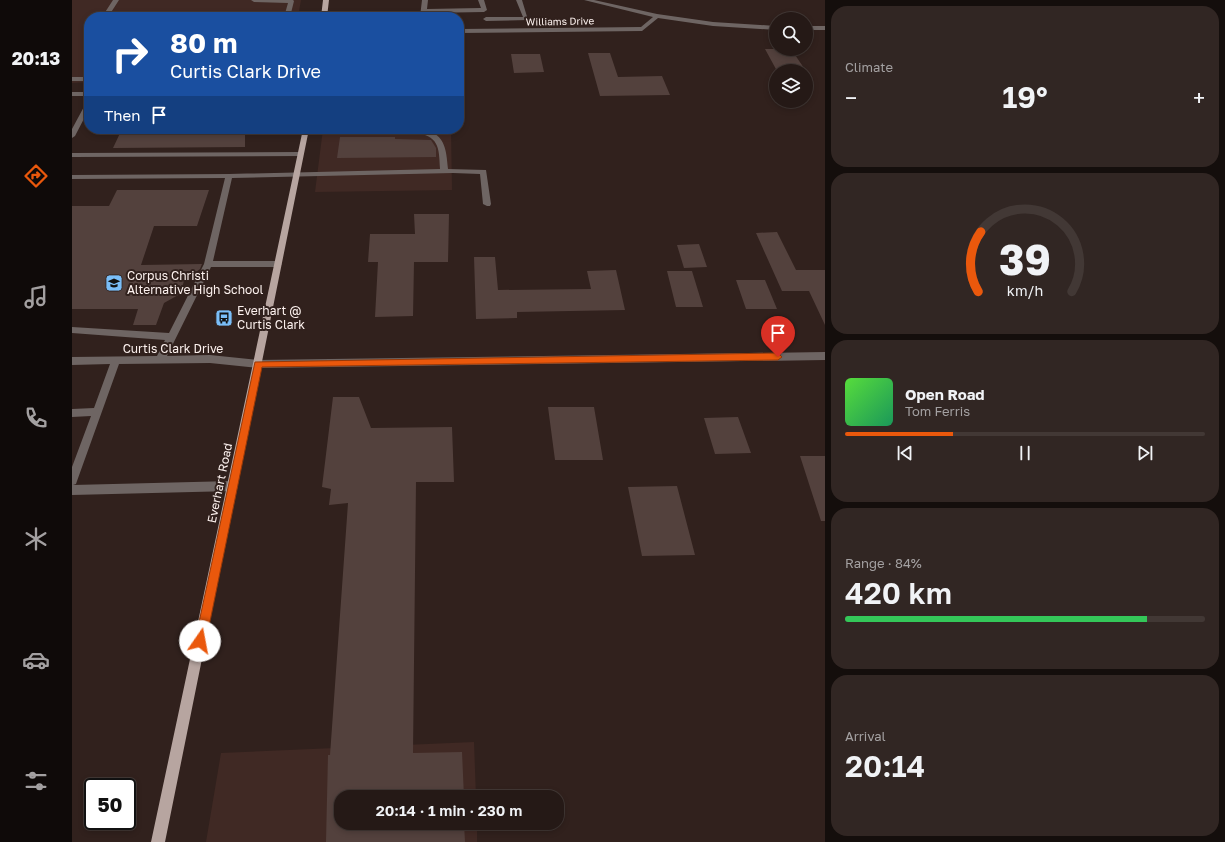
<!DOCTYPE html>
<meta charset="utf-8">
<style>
:root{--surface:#251916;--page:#312623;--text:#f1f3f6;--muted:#a3a0a1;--line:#423835;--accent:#ea580c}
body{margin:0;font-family:"Golos Text",sans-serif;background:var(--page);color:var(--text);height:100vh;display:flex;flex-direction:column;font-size:15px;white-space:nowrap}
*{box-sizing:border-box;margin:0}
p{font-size:13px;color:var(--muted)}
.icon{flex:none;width:22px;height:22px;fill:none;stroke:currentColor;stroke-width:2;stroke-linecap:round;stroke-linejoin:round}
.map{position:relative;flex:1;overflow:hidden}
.drawer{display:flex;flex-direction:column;gap:6px;padding:6px;background:#140e0c;width:400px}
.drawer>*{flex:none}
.hud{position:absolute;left:12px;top:12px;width:380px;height:122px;border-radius:16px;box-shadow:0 2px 6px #0003,0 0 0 1px var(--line);background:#1a4fa0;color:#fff;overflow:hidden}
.buttons{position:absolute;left:697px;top:12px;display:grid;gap:8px}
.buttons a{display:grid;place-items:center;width:44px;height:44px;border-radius:50%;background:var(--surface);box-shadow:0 2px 6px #0003,0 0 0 1px var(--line);font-size:20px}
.speed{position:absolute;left:12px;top:778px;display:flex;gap:8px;font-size:20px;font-weight:700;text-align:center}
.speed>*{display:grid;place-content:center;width:52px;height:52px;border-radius:50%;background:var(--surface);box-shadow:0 2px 6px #0003,0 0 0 1px var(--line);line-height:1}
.speed .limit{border:2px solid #111;border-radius:6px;background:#fff;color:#111}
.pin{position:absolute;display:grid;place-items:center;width:34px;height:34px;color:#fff;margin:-41px -17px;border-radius:50% 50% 50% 0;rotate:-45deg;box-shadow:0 0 4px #0007}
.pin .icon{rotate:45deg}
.me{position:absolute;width:44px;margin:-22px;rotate:12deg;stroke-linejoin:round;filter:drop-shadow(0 0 3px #0008)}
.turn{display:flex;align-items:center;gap:14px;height:84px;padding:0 20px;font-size:18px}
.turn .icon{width:52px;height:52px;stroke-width:2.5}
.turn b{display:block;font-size:28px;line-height:34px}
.then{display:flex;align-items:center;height:38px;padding:0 20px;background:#0003;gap:8px;font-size:15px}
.big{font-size:30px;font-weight:600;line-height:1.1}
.drawer .widget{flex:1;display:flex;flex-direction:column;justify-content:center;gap:6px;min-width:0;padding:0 14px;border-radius:16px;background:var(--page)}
.drawer .dial{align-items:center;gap:0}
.dial svg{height:104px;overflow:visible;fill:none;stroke:var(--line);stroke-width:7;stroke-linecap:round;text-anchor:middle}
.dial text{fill:var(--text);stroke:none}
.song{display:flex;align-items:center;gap:12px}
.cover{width:48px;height:48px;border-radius:6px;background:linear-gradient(135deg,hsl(110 70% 55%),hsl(150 70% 35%))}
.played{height:4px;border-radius:2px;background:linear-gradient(90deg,var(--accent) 30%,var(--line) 30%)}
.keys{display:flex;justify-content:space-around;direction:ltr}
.heat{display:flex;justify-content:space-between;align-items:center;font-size:22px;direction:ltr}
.charge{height:6px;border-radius:3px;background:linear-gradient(90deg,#34c759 84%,var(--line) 0)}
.trip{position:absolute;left:262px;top:790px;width:230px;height:40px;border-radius:16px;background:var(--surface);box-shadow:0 2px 6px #0003,0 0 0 1px var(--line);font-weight:600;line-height:40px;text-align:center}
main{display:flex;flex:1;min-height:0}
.tabs{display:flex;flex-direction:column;width:72px;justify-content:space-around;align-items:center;background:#0f0a09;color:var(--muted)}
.tabs .icon{width:28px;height:28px}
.tabs .active{color:var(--accent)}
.tabs b{font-size:18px;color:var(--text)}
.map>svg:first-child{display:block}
.built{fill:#402924}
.building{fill:#53413d}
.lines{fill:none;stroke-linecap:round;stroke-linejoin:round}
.minor{fill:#6e6563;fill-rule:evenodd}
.major{fill:#b7a5a0;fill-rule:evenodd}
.route{fill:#ea580c;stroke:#983908}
.labels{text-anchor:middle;stroke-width:4;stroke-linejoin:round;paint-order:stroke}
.far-street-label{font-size:10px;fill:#fdf2ef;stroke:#31211d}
.poi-label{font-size:12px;fill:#fdf2ef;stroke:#31211d;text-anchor:start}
.street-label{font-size:12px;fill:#fdf2ef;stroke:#31211d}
</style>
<main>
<nav class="tabs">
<b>20:13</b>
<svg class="icon active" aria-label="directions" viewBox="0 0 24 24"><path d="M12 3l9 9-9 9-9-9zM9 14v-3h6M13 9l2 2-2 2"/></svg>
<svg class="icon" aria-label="music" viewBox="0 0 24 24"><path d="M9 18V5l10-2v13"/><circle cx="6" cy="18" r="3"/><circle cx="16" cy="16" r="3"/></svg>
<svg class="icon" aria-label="phone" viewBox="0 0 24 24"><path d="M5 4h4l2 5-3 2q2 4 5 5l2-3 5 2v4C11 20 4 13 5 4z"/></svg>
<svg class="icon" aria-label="climate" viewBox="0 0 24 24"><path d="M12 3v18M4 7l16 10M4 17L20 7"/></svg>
<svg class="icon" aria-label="car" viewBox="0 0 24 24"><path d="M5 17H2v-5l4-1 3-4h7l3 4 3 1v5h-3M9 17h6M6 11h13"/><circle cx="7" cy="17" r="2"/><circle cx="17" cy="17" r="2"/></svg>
<svg class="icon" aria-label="filters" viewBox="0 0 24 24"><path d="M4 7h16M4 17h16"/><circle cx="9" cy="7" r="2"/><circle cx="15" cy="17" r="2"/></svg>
</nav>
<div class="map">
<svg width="753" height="842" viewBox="0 0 753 842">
<rect width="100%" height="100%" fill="#31211d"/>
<path class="built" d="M 0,0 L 229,0 L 226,17 L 17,17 L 17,82 L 0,83 Z
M 251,129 L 379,129 L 380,190 L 243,192 Z
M 402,742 L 404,797 L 269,797 L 269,823 L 405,823 L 405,842 L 134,842 L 149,753 Z"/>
<path class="building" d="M 693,49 L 719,49 L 734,71 L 705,71 Z
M 516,53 L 538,53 L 546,77 L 590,76 L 598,95 L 528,96 Z
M 439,54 L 468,54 L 472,72 L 442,73 Z
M 50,129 L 173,129 L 173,147 L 41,148 Z
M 268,137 L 323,137 L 323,139 L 359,140 L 364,148 L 364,157 L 265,158 Z
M 45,190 L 137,190 L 125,226 L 82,226 L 69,265 L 130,264 L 128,269 L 112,281 L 108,294 L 92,303 L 84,325 L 61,325 L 66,309 L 0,309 L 0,206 L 37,206 Z
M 342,214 L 377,214 L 376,262 L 342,262 L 341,316 L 303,317 L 306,262 L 296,262 L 298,234 L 343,234 Z
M 705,232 L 724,270 L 753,270 L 753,325 L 737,291 L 710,291 L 684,233 Z
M 627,244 L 635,267 L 612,268 L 605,245 Z
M 402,257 L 423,257 L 426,290 L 519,289 L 515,271 L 544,270 L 553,310 L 445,312 L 445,318 L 404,319 Z
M 595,271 L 620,271 L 631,307 L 604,307 Z
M 664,280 L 693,280 L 705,309 L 674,309 Z
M 261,397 L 287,397 L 299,428 L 380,427 L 382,482 L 344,482 L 341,753 L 390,752 L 392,797 L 269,797 L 269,823 L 392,823 L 393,842 L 254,842 L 256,755 L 258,755 L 276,503 L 257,505 L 259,489 L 250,487 Z
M 476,407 L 522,407 L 531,460 L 483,460 Z
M 666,417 L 679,453 L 643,454 L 632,418 Z
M 728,456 L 753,456 L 753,521 L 749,521 Z
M 605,486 L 623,555 L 570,556 L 556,487 Z"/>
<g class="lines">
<path class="minor" d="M 41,0 L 47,0 L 36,17 L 30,17 Z
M 179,0 L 221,0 L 222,1 L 218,17 L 212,17 L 216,3 L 182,2 Z
M 350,0 L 356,0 L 355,9 L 409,8 L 406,0 L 412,0 L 415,10 L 412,12 L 355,13 L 354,17 L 348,17 Z
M 444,0 L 450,0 L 456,20 L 414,21 L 411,19 L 414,17 L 451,17 Z
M 512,0 L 522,0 L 585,14 L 641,22 L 704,26 L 704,30 L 641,26 L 586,18 L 570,31 L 387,33 L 387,29 L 569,27 L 581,17 Z
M 734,26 L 753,26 L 753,30 L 734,30 Z
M 0,77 L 17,77 L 17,81 L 0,81 Z
M 0,92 L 17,92 L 17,96 L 0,96 Z
M 17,101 L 17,109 L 3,136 L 0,138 L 0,129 L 14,103 Z
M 348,129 C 373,133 374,147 376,169 L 414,170 L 419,204 L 418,206 L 415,206 L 411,204 L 408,174 L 381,173 L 160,178 L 141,261 L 206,261 L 210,264 L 206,267 L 139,267 L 95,356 L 138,355 L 186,360 L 753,352 L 753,360 L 186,368 L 138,363 L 47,364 L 5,481 L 4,484 L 1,485 L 161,481 L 165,483 L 166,486 L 165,489 L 161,491 L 0,495 L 0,467 L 19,416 L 0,417 L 0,409 L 22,408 L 38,364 L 0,365 L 0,357 L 85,356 L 93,340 L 0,333 L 0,327 L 97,333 L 132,264 L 153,178 L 0,179 L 0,175 L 157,174 L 368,169 C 367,146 367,136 341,132 L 233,134 L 230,132 L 233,130 Z
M 228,152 L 231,152 L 231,156 L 0,157 L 0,153 Z"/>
<path class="major" d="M 251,0 L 257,0 L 255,17 L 249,17 Z
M 231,129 L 237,129 L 93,842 L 79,842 Z"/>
</g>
<path class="route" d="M 706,353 L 710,357 L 706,360 L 190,367 L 134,641 L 132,645 L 128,647 L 124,645 L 123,641 L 183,362 Z"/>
<defs>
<g id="school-square" transform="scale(0.9)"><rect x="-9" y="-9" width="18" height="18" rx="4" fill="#7abef8" stroke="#31211d"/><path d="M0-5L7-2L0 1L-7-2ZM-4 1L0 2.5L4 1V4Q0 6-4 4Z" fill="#111"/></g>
<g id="bus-square" transform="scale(0.9)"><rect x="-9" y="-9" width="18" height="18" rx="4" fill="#7abef8" stroke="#31211d"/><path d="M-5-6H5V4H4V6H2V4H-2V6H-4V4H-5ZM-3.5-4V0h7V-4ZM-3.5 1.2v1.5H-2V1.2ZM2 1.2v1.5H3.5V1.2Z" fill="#111"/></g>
</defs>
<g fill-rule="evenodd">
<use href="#school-square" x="42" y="283"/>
<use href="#bus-square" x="152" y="318"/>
</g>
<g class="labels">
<g class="far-street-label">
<text transform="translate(488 21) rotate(-1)" y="4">Williams Drive</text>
</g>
<g class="poi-label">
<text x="55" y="280">Corpus Christi<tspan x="55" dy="14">Alternative High School</tspan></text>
<text x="165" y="315">Everhart @<tspan x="165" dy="14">Curtis Clark</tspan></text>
</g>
<g class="street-label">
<text x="101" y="353">Curtis Clark Drive</text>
<text transform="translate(148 483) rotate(-78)" y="4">Everhart Road</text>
</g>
</g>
</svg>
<div class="buttons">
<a><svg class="icon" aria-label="search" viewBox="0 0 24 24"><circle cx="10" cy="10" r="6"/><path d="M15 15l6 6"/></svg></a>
<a><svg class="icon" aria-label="layers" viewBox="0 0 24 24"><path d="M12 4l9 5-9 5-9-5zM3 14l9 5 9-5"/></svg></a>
</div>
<div class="speed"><div class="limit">50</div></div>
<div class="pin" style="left:706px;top:357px;background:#d93025"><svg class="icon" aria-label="arrive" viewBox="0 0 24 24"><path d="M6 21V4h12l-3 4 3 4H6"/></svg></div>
<svg class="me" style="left:128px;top:641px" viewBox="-20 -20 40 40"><circle r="19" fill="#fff"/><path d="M0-13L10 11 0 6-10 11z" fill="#ea580c"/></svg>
<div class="trip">20:14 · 1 min · 230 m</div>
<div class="hud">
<div class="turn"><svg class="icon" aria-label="right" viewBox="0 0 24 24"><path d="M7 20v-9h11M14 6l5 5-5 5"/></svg><div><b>80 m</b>Curtis Clark Drive</div></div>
<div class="then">Then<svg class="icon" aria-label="arrive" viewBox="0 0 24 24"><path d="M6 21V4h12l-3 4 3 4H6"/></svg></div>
</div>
</div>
<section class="drawer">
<div class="widget"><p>Climate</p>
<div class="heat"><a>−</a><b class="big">19°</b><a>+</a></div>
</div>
<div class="widget dial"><svg viewBox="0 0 100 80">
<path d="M14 69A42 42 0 1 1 86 69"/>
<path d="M14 69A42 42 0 0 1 16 23" stroke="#ea580c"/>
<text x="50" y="56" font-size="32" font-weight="700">39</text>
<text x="50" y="72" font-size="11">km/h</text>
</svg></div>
<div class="widget">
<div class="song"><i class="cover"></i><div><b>Open Road</b><p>Tom Ferris</p></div></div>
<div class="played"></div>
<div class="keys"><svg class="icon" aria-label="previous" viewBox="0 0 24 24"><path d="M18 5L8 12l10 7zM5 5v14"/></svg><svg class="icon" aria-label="pause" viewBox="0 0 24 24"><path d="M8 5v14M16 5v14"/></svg><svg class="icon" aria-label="next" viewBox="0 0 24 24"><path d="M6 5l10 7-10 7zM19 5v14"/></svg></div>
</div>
<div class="widget"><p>Range · 84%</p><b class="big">420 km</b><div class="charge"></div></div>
<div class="widget"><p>Arrival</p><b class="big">20:14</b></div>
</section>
</main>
